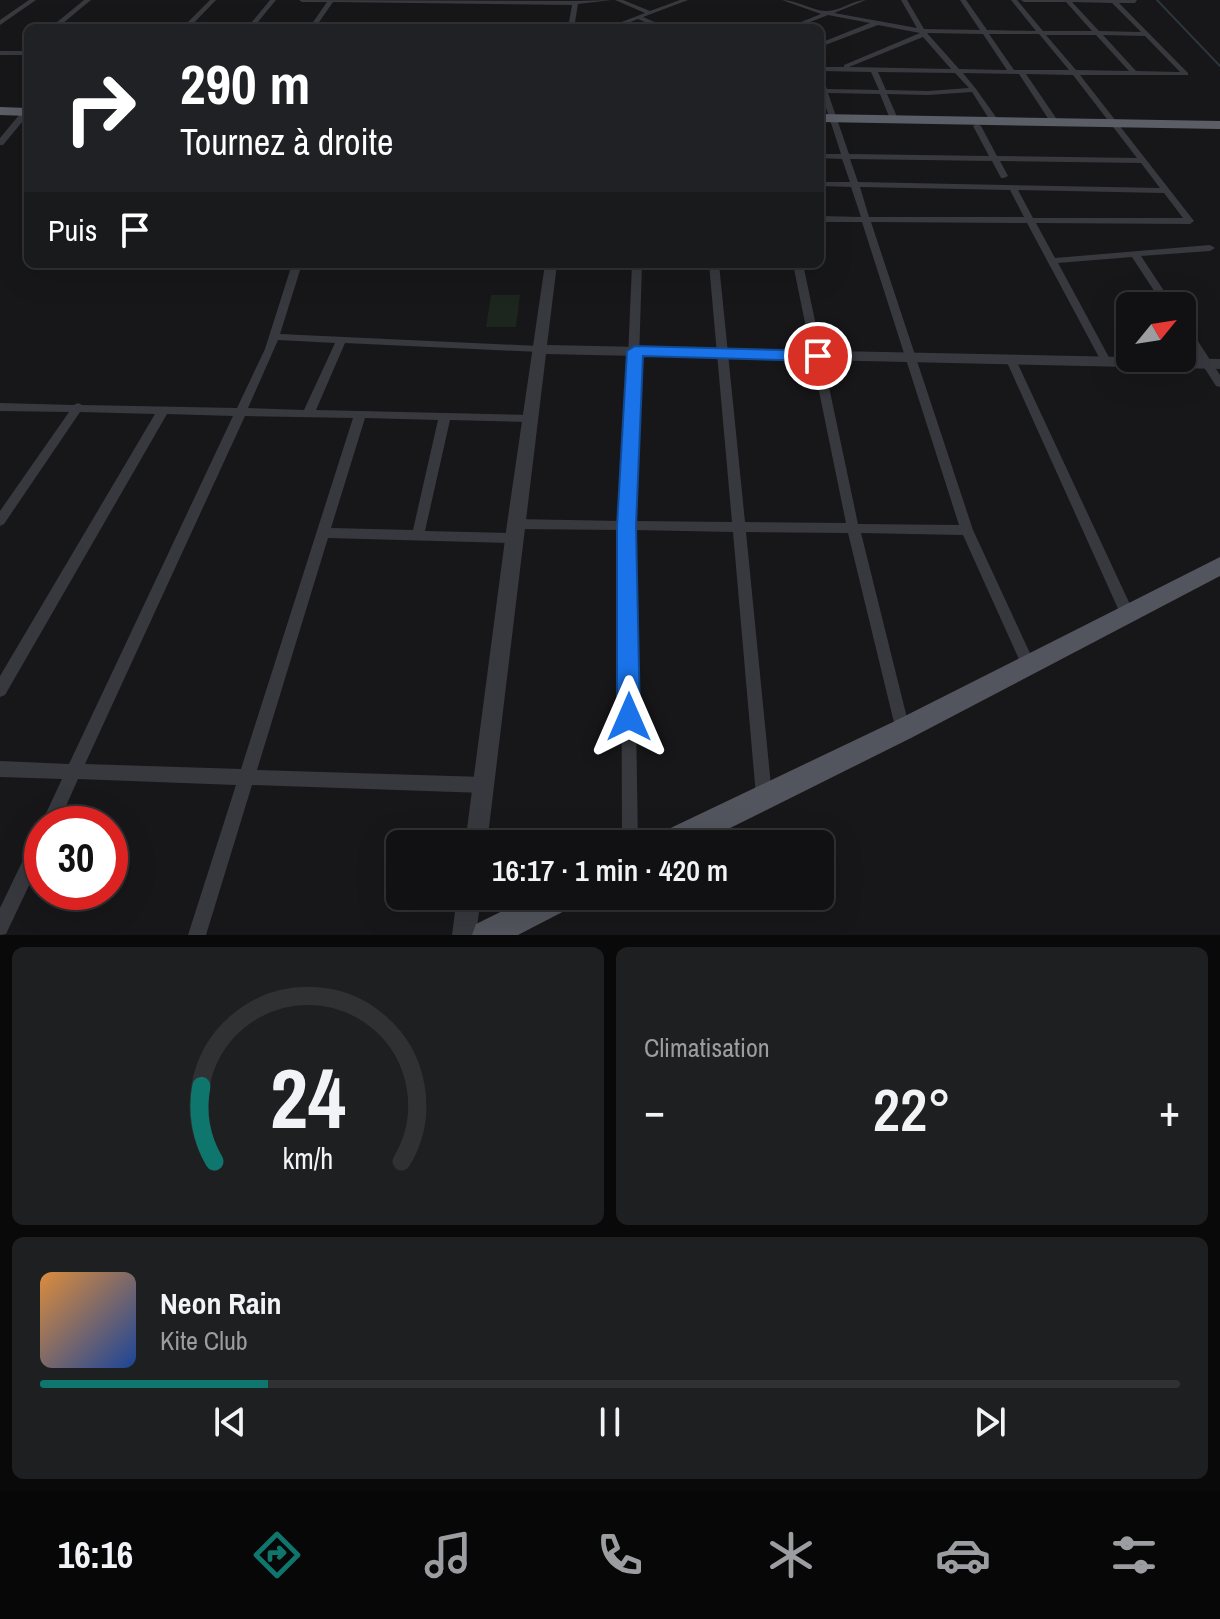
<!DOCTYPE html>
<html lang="fr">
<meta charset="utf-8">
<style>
:root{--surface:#111113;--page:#1e1f21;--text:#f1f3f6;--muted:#9c9da0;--line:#303133;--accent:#0f766e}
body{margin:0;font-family:"Archivo Narrow",sans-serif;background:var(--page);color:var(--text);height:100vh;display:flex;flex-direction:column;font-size:30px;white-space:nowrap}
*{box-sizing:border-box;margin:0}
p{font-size:26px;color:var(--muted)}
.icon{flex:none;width:44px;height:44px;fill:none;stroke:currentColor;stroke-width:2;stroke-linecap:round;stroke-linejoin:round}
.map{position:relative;height:935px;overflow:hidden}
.sheet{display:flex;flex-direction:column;gap:12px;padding:12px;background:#09090a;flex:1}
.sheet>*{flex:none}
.banner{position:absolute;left:24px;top:24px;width:800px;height:244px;border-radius:12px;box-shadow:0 8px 32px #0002,0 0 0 2px var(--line);background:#202124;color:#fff;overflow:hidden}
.needle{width:52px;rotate:60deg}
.buttons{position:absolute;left:1116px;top:292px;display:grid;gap:16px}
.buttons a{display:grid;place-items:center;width:80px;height:80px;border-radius:12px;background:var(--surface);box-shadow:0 8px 32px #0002,0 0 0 2px var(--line);font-size:40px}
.speed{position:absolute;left:24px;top:806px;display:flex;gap:16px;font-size:40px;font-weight:700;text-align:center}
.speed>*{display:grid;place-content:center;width:104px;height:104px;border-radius:50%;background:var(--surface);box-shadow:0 8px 32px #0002,0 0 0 2px var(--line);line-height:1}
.speed .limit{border:12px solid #d22;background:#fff;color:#111}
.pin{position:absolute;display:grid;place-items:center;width:68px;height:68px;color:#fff;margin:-34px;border:4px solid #fff;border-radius:50%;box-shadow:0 2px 8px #0007}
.me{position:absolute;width:88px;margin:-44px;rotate:0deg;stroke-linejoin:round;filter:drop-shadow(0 0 6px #0008)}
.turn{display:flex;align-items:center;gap:28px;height:168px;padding:0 24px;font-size:36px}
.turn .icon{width:104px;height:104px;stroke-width:2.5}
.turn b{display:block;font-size:56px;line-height:68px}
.then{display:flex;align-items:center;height:76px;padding:0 24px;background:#0003;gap:16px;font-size:30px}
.big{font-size:60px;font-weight:600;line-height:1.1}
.sheet .card{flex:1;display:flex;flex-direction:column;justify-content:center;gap:12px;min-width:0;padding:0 28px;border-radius:12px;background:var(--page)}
.sheet .dial{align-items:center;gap:0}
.dial svg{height:208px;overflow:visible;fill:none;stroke:var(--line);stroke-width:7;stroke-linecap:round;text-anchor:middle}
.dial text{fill:var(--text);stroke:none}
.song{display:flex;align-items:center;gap:24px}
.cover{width:96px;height:96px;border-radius:12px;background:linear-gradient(135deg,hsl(30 70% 55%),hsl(220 70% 35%))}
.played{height:8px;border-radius:4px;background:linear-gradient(90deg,var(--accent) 20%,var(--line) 20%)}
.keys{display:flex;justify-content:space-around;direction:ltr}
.heat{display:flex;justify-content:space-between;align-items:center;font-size:44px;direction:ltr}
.sheet .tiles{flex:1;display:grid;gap:12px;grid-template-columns:1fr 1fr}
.card:last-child{grid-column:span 2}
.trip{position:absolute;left:386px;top:830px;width:448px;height:80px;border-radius:12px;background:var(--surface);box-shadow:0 8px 32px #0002,0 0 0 2px var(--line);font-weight:600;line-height:80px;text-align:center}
.menu{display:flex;height:128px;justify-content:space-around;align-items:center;background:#070708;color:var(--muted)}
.menu .icon{width:56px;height:56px}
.menu .selected{color:var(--accent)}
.menu b{font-size:36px;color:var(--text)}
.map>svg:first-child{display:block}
.green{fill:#1c251e}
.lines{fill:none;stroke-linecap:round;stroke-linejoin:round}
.stream{stroke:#2c363e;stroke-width:2}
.minor{fill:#38393f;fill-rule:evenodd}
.tertiary{fill:#38393f;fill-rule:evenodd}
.primary{fill:#53555e;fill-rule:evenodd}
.trunk{fill:#5b5e67;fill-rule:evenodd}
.route{fill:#1a73e8;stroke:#114b97;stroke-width:2}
</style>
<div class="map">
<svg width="1220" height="935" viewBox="0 0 1220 935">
<rect width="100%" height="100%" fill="#171719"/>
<path class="green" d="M 491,295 L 520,295 L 516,327 L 486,327 Z"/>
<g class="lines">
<path class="stream" d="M 1157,0 L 1220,66"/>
<path class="minor" d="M 29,0 L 36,0 L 0,25 L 0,20 Z
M 84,0 L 91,0 L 57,28 L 50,28 Z
M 210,0 L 216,0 L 189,28 L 182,28 Z
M 270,0 L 276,0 L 253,28 L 247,28 Z
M 299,0 L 573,1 L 612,0 L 578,4 L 574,28 L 568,28 L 572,5 L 333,2 L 315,28 L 309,28 L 327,2 L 302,2 Z
M 615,0 L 623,0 L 650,11 L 680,0 L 688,0 L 643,17 L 668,28 L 659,28 L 638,19 L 615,28 L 606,28 L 645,13 Z
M 782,0 C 797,0 815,12 827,11 C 841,11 852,0 866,0 L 834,13 L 917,28 L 901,0 L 907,0 L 924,29 L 980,30 L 960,0 L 966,0 L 987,30 L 1036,31 L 1011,0 L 1017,0 L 1043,31 L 1092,31 L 1066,2 L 1024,2 L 1021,0 L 1137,0 L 1135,3 L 1119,3 L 1188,73 L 1188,75 L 1080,75 L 1194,221 L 1190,224 L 1036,223 L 1055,258 L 1210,245 L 1215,248 L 1210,251 L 1141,256 L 1174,306 L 1164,306 L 1132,257 L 1058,263 L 1111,361 L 1106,364 L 1101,361 L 1027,223 L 871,222 L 973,530 L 1035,664 L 1033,668 L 1028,670 L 1023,668 L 963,535 L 861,533 L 910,730 L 907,735 L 902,737 L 897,735 L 848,533 L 746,532 L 772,796 L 770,802 L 764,804 L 758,802 L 756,796 L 733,532 L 633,530 L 638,844 L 622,844 L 621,530 L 515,529 L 510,527 L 509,524 L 510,521 L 515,519 L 621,521 L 632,264 L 642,264 L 634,521 L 732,522 L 709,264 L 719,264 L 745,522 L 846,523 L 793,264 L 803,264 L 858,524 L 959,525 L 862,222 L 820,222 L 820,216 L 861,217 L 851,187 L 820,186 L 820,182 L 850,182 L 842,159 L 820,158 L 820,154 L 841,154 L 820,89 L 820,76 L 823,78 L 827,89 L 879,90 L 871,72 L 820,71 L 820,67 L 844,67 L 844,65 L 920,33 L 878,25 L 820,47 L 820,43 L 870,23 L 828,15 L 795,28 L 786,28 L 821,14 ZM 1072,2 L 1112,3 L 1141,32 L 1099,31 ZM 927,33 L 983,34 L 1007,70 L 959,69 ZM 989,34 L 1039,34 L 1069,70 L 1014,70 ZM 1046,35 L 1096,35 L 1129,71 L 1076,70 ZM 1103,35 L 1145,36 L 1180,72 L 1136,71 ZM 923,37 L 951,69 L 849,67 ZM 878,72 L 955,73 L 969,88 L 928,91 L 886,90 ZM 963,73 L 1019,74 L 1051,123 L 1054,123 L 1058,121 L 1026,74 L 1073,75 L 1137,158 L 997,156 L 981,126 L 977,124 L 973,126 L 989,156 L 849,154 L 828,93 L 880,94 L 890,119 L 894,121 L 898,119 L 887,94 L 928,95 L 972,92 L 991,122 L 997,122 L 998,120 L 976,89 ZM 850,159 L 992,161 L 1001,178 L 1004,178 L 1008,176 L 1000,161 L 1141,163 L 1160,188 L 858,182 ZM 860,187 L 1010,190 L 1024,217 L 869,217 ZM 1018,190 L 1164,193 L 1183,218 L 1033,218 Z
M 0,51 L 28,51 L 28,55 L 0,55 Z
M 25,108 L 28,108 L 28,115 L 3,145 L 0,145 L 0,138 Z
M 292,264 L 302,264 L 280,334 L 539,346 L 544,349 L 539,352 L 345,343 L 316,410 L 533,415 L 535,418 L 533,421 L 529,422 L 450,420 L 425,531 L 513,533 L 518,534 L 519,538 L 518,542 L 513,543 L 328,538 L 257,770 L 484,777 L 490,779 L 492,785 L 490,791 L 484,793 L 252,785 L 206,935 L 188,935 L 236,785 L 78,779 L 58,824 L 42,824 L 42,827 L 41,824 L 62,779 L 0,777 L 0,761 L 69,764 L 233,416 L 167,414 L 5,695 L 0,697 L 0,676 L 155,414 L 80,412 L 4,524 L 0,526 L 0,511 L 69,412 L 0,411 L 0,403 L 74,405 L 78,403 L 82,405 L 237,408 L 265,349 ZM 278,340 L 335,343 L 304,410 L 248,408 ZM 245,416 L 353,418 L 241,769 L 85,764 ZM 365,418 L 438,420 L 413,530 L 331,528 Z
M 1182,322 L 1186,323 L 1220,375 L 1220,387 L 1216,386 L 1182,333 Z
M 1011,357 L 1016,360 L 1134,613 L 1132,617 L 1127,619 L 1122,617 L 1120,613 L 1006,360 Z
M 42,831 L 42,858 L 6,934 L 0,935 L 0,908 L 36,833 Z"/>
<path class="tertiary" d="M 545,264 L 557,264 L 547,345 L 1220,359 L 1220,369 L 546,354 L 487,844 L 465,844 L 507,524 Z
M 457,896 L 481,896 L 476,935 L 452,935 Z"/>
<path class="primary" d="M 1220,557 L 1220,576 L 911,738 L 698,844 L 654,844 L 658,834 L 893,722 Z
M 533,896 L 579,896 L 574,906 L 518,935 L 472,935 L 476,924 Z"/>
<path class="trunk" d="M 0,107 L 28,108 L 28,116 L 0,115 Z
M 820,114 L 1220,121 L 1220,129 L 820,122 Z"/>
</g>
<path class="route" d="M 635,346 L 818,351 L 826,356 L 818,361 L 643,356 L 636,526 L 640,717 L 637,724 L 629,727 L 621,724 L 617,717 L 617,526 L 627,351 Z"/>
</svg>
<div class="buttons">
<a><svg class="needle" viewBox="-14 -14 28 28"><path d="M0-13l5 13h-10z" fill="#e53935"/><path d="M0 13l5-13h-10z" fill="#9c9da0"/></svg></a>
</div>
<div class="speed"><div class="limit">30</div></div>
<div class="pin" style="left:818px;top:356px;background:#d93025"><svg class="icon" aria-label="arrive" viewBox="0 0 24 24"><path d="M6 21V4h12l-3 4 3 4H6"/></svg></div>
<svg class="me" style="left:629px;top:717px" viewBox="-20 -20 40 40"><path d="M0-17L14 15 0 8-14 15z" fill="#1a73e8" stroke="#fff" stroke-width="4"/></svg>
<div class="trip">16:17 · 1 min · 420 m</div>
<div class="banner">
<div class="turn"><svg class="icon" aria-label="right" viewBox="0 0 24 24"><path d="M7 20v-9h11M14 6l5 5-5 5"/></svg><div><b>290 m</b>Tournez à droite</div></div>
<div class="then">Puis<svg class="icon" aria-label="arrive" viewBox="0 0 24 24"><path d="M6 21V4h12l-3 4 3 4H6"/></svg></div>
</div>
</div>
<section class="sheet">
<div class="tiles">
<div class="card dial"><svg viewBox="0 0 100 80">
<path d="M14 69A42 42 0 1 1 86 69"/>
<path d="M14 69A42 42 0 0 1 9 40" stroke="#0f766e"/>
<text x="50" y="56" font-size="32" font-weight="700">24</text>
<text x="50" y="72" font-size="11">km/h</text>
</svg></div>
<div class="card"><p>Climatisation</p>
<div class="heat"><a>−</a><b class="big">22°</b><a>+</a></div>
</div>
<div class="card">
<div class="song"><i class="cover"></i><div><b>Neon Rain</b><p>Kite Club</p></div></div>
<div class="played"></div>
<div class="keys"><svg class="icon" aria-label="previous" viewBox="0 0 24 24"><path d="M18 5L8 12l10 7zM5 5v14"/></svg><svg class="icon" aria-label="pause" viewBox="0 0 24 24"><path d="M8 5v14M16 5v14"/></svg><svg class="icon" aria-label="next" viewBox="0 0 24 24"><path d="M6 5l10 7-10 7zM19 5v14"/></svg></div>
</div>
</div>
</section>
<nav class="menu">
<b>16:16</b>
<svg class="icon selected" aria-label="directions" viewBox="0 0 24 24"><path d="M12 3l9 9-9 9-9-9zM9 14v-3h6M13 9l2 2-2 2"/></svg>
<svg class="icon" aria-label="music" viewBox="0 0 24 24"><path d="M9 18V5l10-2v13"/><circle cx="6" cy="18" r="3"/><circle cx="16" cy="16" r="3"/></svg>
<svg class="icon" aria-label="phone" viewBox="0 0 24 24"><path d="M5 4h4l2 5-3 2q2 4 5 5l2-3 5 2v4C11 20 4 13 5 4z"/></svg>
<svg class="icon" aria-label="climate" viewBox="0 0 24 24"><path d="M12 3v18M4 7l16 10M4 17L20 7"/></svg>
<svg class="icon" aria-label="car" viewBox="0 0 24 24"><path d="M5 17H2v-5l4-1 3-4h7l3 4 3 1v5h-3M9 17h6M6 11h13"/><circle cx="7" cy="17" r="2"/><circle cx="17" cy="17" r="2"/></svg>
<svg class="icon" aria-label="filters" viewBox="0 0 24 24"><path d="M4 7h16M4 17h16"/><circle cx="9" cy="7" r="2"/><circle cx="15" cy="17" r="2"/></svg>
</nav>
